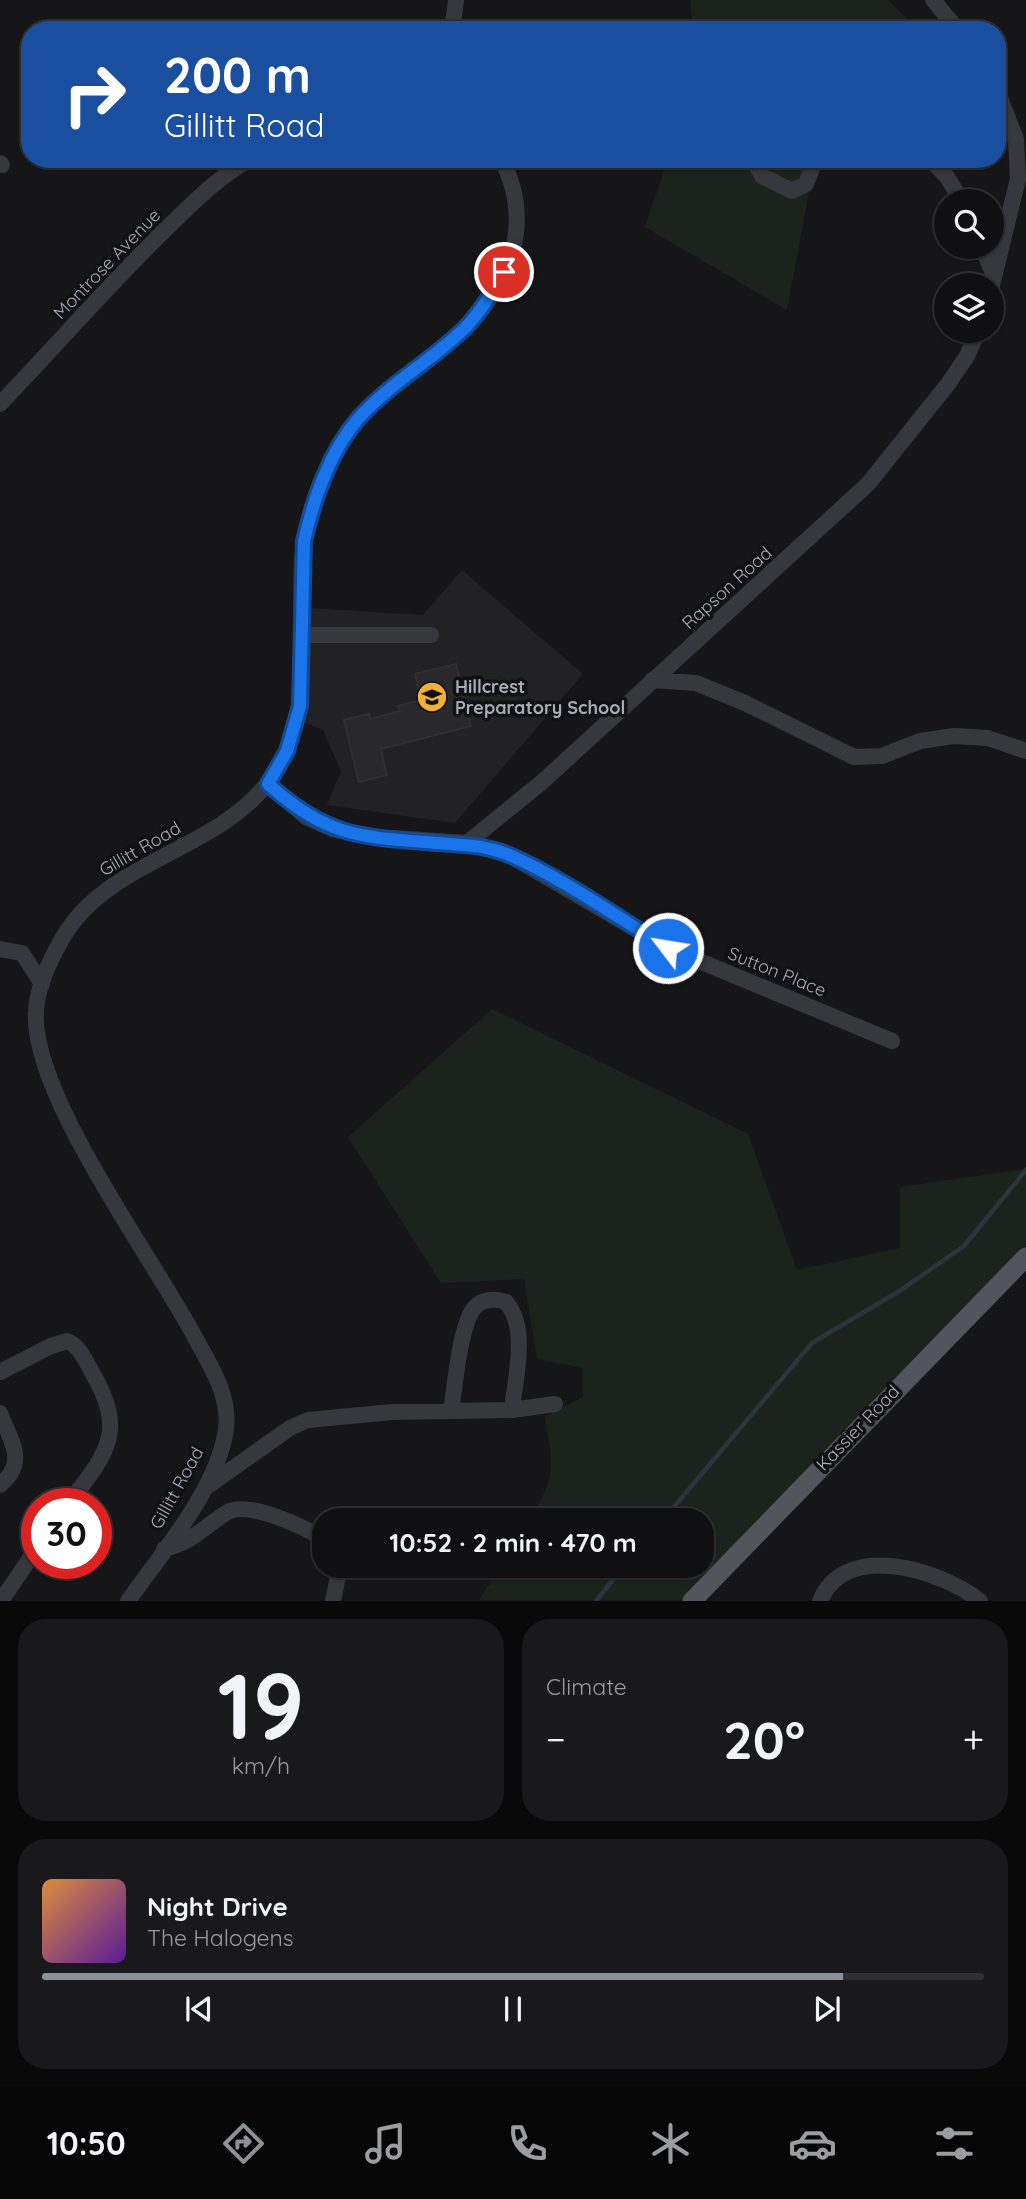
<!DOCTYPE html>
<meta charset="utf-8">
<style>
:root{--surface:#101012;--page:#19191b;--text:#f1f3f6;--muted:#9c9d9f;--line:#303032;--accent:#8c9099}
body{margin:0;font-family:Quicksand,sans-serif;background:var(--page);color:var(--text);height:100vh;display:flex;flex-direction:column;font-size:26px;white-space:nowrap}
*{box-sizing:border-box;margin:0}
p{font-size:23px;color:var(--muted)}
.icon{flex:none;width:38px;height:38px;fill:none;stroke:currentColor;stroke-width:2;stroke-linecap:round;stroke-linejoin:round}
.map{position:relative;height:1601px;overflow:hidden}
.side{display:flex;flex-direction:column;gap:18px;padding:18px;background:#09090a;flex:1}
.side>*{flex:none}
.top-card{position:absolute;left:21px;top:21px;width:985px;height:147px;border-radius:28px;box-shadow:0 2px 5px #0004,0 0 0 2px var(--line);background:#1a4fa0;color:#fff;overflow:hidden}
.buttons{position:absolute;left:934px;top:189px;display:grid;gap:14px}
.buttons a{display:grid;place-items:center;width:70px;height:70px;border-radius:50%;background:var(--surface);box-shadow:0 2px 5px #0004,0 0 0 2px var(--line);font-size:35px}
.speed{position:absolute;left:21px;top:1488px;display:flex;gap:14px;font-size:35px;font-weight:700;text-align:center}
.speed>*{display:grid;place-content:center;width:91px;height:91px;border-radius:50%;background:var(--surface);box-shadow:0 2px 5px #0004,0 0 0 2px var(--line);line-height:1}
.speed .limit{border:10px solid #d22;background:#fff;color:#111}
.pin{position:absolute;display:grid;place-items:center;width:60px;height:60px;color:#fff;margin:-30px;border:4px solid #fff;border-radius:50%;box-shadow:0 2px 7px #0007}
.me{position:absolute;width:77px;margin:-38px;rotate:301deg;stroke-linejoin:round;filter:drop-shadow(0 0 5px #0008)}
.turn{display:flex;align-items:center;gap:24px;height:147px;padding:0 28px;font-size:32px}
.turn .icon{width:91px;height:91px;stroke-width:2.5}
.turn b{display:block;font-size:49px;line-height:60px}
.big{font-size:52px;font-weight:800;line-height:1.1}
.side .widget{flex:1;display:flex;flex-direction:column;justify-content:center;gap:10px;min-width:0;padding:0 24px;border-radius:28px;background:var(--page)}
.side .dial{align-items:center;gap:0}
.dial b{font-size:91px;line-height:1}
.song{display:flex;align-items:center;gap:21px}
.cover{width:84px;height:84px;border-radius:10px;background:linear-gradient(135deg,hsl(30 70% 55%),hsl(270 70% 35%))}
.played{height:7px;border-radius:4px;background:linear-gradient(90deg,var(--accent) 85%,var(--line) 85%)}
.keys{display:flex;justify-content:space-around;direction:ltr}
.heat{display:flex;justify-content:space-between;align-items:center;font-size:38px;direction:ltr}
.side .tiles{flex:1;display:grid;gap:18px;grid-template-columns:1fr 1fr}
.widget:last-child{grid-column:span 2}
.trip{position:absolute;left:312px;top:1508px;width:402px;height:70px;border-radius:28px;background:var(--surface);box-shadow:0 2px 5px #0004,0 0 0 2px var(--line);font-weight:800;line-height:70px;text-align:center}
.menu{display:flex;height:112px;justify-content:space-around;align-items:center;background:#060607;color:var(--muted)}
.menu .icon{width:49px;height:49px}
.menu .current{color:var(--accent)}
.menu b{font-size:32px;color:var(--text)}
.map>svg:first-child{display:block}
.built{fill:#222225}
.green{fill:#1c231d}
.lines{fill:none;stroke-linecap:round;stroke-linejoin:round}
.stream{stroke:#2c353c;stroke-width:4.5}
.building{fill:#29292c;stroke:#303034;stroke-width:2}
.minor{stroke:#37383d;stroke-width:16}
.major{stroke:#53555c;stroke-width:19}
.route-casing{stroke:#114b97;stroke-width:18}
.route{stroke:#1a73e8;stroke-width:12}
.labels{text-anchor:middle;stroke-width:7;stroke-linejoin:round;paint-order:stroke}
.street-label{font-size:18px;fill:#a8adb8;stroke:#111113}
.poi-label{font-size:18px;font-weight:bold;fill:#a8adb8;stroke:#111113;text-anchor:start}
</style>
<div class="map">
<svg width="1026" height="1601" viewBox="0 0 1026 1601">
<rect width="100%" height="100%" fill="#161618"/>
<path class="built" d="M 462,570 L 583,674 L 455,823 L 327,805 L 341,771 L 323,730 L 301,721 L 309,608 L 423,615 Z"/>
<path class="green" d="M 690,0 L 888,0 L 918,30 L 693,30 Z
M 668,159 L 815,159 L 787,310 L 645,227 Z
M 492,1009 L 748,1134 L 797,1270 L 900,1248 L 900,1187 L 1026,1169 L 1026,1257 L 692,1600 L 479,1600 L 501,1566 L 702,1566 L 702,1521 L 529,1521 C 556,1477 555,1466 544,1417 L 583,1397 L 583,1368 L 537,1359 L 524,1279 L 441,1283 L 348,1137 Z"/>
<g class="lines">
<path class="stream" d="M 662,1521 L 812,1343 L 901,1290 L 964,1246 L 1026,1170
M 596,1601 L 624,1566"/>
</g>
<path class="building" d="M 456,664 L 471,726 L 381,749 L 387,775 L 359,782 L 344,720 L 369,714 L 370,719 L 400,711 L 398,706 L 421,700 L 415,674 Z"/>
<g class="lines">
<path class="minor" d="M 933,0 L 958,30
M 452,30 L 456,0
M 753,159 L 762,176 L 792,191 L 806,184 L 816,159
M 930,159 L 947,177 L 962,201
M 0,163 L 2,165
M 982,247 L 994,276
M 992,285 L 1018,179 L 1016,139 L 998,93
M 0,404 C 56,346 109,284 167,228 C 194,202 217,178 250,159
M 301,635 L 431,635
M 652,680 L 696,683 L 745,703 L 854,757 L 882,756 L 920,741 L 954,736 L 988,738 L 1026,751
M 268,784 L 306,817 L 332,829 L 378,837 L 467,843 L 507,854 L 668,948 L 892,1041
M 467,843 L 542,782 L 868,484 L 948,384 L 967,356 L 978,331
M 0,949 L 22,953 L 42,984
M 0,1372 L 51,1346 L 67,1341 C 80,1346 86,1362 93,1374 C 127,1433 106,1454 69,1503
M 451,1410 C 455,1387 460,1323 475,1307 C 483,1299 496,1298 506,1302 C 529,1329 515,1377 512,1410
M 0,1413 C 11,1442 28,1462 0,1485
M 205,1488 L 290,1428 L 308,1420 L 392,1412 L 512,1410 L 555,1404
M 164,1549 C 191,1543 204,1527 226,1513 C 246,1499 304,1527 324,1539
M 1,1601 L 37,1548
M 128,1601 C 162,1553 218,1488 226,1429 C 230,1397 212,1368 197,1341 C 156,1262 30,1094 36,1011 C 37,986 50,960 62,939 C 106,861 211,853 266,785 C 317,723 298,634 302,561 C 305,524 317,486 334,454 C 364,398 419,371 463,329 C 512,284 534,219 501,159
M 333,1601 L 340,1566
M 820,1601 C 845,1539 943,1571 980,1601"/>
<path class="major" d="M 692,1601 L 1026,1257"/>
</g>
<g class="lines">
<g class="route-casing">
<path id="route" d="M 504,272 C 492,292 481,312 464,329 C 431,361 389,384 358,419 C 329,453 314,498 304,541 L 300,706 L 287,751 L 268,784 C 328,838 361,837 439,843 C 463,845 484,845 507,854 C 561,877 617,917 668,948"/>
</g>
<use href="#route" class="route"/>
</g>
<defs>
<g id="school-disc" transform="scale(1.575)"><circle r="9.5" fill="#f2b134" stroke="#111113"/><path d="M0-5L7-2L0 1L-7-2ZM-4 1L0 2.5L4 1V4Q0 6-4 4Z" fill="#111"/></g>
</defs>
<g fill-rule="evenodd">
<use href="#school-disc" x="432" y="697"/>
</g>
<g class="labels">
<g class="street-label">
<text transform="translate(107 264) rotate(-46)" y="6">Montrose Avenue</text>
<text transform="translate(727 588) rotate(-42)" y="6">Rapson Road</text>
<text transform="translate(140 849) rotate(-30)" y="6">Gillitt Road</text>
<text transform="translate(777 972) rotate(22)" y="6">Sutton Place</text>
<text transform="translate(858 1428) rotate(-46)" y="6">Kassier Road</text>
<text transform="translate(177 1488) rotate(-61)" y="6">Gillitt Road</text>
</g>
<g class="poi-label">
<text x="455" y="693">Hillcrest<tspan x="455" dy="21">Preparatory School</tspan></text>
</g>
</g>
</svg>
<div class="buttons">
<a><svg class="icon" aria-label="search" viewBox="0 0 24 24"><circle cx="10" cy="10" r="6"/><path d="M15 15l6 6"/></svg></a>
<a><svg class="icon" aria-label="layers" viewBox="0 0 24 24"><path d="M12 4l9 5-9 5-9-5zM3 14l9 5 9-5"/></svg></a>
</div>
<div class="speed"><div class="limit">30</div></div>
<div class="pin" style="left:504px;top:272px;background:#d93025"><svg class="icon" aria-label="arrive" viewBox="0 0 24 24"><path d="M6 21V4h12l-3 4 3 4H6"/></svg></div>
<svg class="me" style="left:668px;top:948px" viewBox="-20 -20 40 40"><circle r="17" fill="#1a73e8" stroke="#fff" stroke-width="3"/><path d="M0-11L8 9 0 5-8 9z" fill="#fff"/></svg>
<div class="trip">10:52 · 2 min · 470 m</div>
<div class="top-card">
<div class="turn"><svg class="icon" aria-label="right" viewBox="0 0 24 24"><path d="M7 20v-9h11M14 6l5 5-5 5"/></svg><div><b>200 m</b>Gillitt Road</div></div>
</div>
</div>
<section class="side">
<div class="tiles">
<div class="widget dial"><b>19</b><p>km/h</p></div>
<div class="widget"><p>Climate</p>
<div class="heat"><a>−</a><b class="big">20°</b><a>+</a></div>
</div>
<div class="widget">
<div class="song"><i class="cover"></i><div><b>Night Drive</b><p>The Halogens</p></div></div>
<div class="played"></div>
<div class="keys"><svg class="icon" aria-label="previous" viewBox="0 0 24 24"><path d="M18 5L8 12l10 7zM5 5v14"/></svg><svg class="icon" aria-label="pause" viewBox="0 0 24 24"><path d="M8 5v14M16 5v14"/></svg><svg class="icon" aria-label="next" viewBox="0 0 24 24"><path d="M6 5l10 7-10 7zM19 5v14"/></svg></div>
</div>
</div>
</section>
<nav class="menu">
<b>10:50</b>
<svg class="icon current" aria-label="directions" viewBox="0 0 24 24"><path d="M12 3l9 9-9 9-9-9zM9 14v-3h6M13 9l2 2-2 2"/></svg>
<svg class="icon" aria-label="music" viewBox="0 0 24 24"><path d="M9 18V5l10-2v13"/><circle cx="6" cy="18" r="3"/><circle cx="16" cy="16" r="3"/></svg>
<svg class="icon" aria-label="phone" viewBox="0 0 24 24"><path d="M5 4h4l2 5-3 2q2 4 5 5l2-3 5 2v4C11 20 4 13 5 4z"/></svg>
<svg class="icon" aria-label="climate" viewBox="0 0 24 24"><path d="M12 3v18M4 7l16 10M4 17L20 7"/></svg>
<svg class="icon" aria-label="car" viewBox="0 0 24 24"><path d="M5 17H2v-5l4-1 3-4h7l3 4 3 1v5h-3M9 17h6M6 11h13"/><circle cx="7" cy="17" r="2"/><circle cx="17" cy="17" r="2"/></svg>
<svg class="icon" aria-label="filters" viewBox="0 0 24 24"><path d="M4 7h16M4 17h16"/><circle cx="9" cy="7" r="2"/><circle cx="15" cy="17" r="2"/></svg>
</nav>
